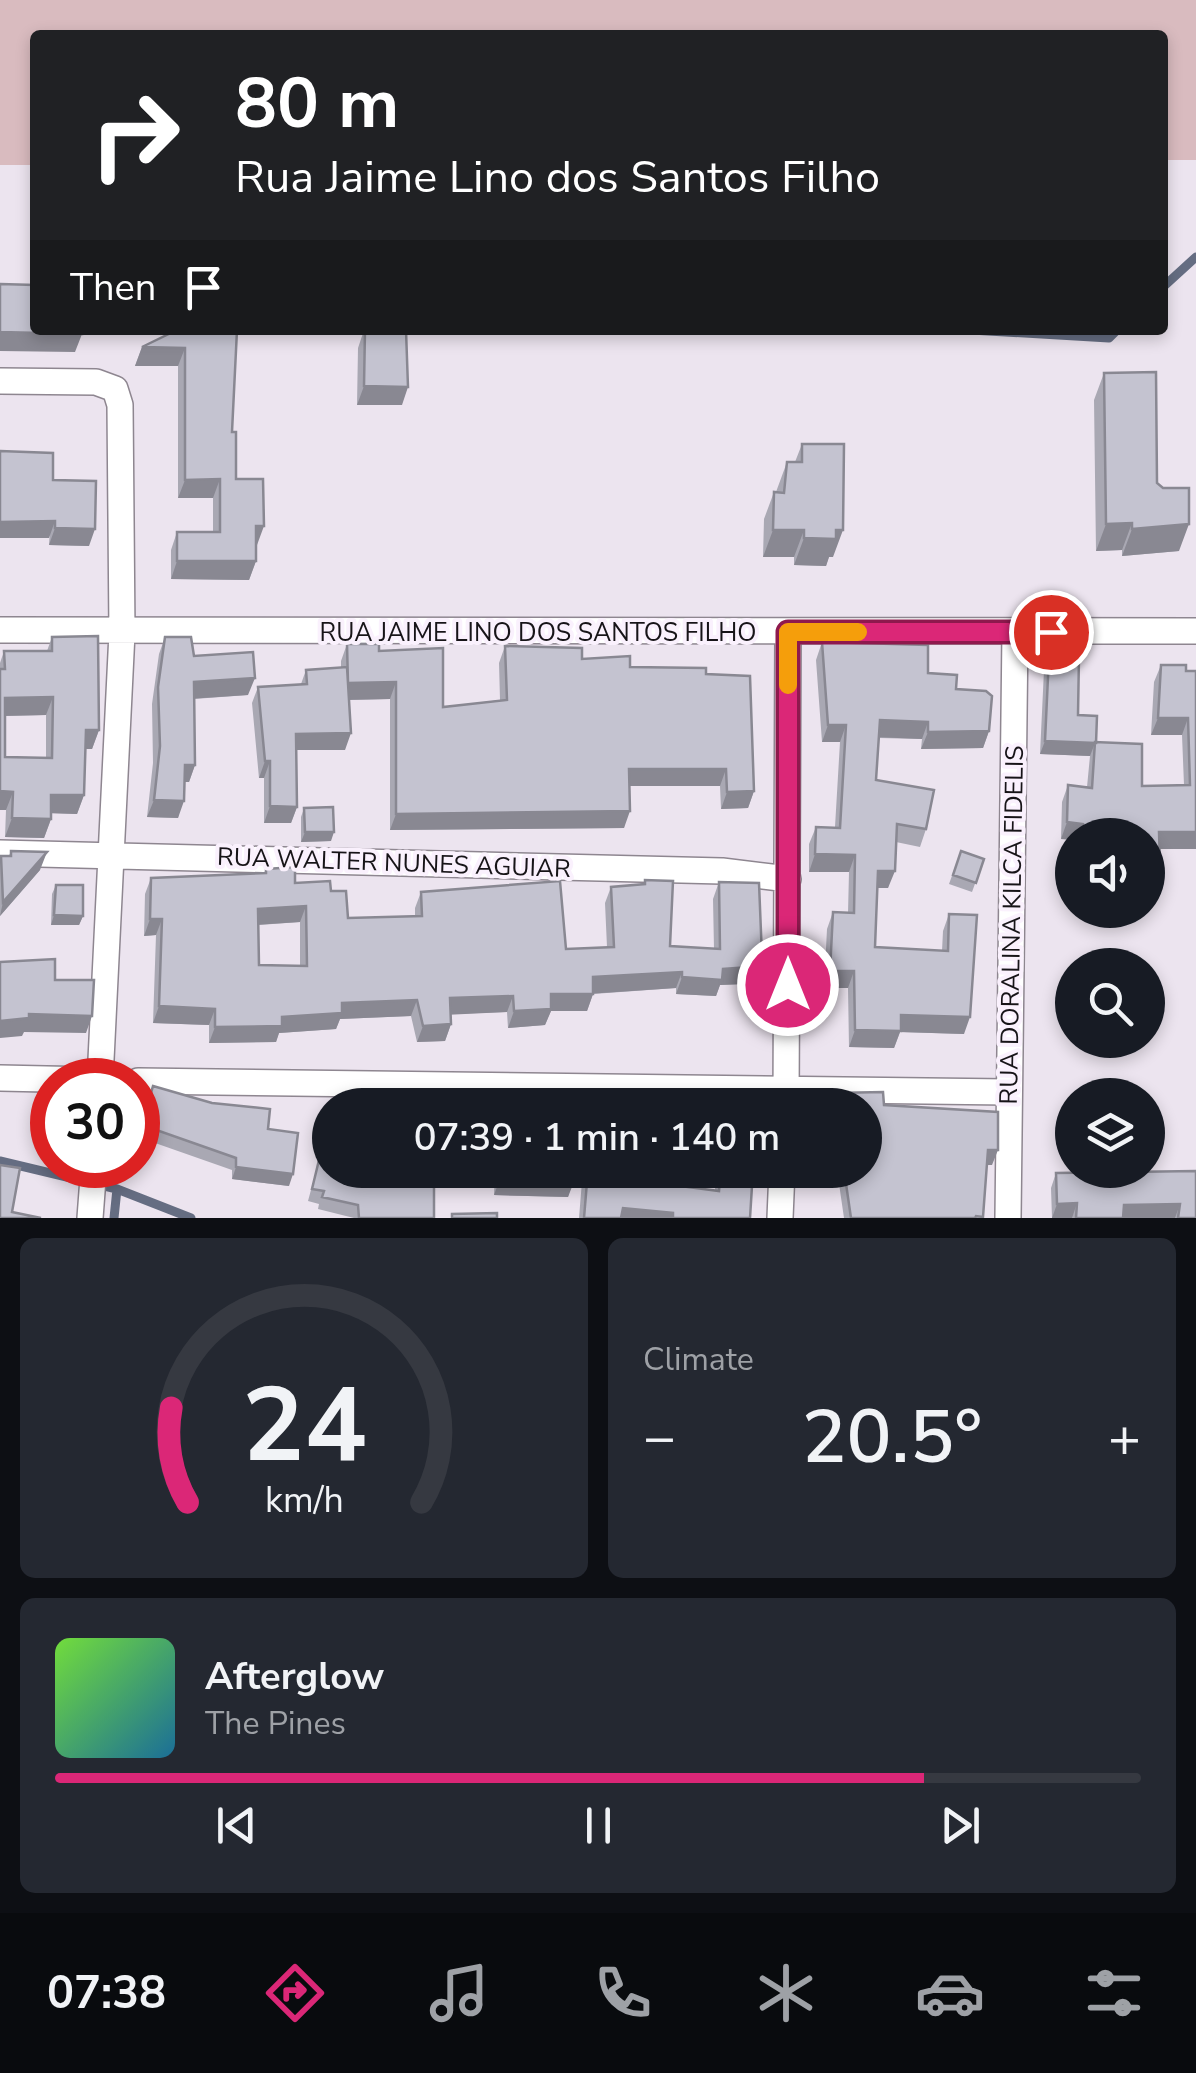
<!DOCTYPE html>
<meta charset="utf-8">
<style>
:root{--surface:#171b24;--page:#242831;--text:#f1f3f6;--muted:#9ea1a6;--line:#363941;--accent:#db2777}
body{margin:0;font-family:"Nunito Sans",sans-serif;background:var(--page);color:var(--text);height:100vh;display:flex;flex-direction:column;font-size:38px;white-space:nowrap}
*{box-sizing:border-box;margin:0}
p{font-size:32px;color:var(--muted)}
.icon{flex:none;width:55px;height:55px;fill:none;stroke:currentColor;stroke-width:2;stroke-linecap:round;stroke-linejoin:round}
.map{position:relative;height:1218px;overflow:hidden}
.sheet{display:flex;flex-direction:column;gap:20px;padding:20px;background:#0d0f14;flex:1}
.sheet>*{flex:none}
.top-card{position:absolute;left:30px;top:30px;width:1138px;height:305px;border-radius:10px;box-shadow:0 5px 15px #0003;background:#202124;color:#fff;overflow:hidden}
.buttons{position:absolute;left:1055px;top:818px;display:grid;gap:20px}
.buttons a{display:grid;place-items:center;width:110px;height:110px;border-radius:50%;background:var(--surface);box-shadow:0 5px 15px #0003;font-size:50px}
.speed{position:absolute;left:30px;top:1058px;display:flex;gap:20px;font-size:50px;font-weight:700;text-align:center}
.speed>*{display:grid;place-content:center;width:130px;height:130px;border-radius:50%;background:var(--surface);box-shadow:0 5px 15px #0003;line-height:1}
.speed .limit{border:15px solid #d22;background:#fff;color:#111}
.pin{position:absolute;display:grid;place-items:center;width:85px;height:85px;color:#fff;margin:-42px;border:5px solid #fff;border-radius:50%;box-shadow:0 2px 10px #0007}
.me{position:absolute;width:110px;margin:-55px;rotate:0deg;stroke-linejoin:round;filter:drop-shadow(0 0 8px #0008)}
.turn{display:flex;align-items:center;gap:35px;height:210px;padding:0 40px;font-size:45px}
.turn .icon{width:130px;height:130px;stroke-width:2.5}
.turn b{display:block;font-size:70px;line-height:85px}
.then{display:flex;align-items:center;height:95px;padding:0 40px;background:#0003;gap:20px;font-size:38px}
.big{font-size:75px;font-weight:600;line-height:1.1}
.sheet .tile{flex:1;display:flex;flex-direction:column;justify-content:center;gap:15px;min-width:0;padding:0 35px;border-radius:15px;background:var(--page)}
.sheet .dial{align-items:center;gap:0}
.dial svg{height:260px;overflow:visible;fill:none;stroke:var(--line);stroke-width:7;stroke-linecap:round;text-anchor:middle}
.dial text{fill:var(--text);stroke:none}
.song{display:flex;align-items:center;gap:30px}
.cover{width:120px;height:120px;border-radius:15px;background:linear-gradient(135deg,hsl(100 70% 55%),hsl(200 70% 35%))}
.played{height:10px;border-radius:5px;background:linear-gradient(90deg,var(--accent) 80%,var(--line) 80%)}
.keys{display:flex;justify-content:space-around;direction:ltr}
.heat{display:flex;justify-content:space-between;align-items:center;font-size:55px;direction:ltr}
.sheet .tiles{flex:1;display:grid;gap:20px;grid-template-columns:1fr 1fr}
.tile:last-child{grid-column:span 2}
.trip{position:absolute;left:312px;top:1088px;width:570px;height:100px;border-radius:50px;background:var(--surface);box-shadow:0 5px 15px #0003;font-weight:600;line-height:100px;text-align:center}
.tabs{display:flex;height:160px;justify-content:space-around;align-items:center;background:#090b0e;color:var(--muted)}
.tabs .icon{width:70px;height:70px}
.tabs .active{color:var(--accent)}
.tabs b{font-size:45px;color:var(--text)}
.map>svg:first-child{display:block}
.green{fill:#d9bbbf}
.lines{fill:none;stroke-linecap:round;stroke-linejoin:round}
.stream{stroke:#656d82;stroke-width:9}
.minor-casing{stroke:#8e8690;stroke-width:28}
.minor{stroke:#fff;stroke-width:25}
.wall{fill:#a9a8b3;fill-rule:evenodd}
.shaded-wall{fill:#898892}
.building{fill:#c4c3d0;stroke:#898892;stroke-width:2.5;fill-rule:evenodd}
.route-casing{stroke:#8e194d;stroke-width:25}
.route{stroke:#db2777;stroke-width:18}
.slow{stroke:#f59e0b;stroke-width:18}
.labels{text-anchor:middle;stroke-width:8;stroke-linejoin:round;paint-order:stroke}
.street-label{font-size:25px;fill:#171418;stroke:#faf1fd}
</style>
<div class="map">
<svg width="1196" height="1218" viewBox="0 0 1196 1218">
<rect width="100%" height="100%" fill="#ece4ef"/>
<path class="green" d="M 0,0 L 1196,0 L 1196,160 L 1163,160 L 1162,35 L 35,35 L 35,165 L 0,165 Z"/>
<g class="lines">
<path class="stream" d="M 1162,288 L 1196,257
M 971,330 L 1109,338 L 1117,330
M 0,1161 L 117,1189 L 191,1218
M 114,1218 L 117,1189"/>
<g class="minor-casing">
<path id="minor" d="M 0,381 L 96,382 L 115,389 L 120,405 L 122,633 L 100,1080
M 0,630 L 1196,631
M 0,853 L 722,871 L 788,879
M 0,1078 L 93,1080
M 138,1081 L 1008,1092
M 786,1105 L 788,632
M 90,1218 L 94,1165
M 780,1218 L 782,1170
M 1008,1218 L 1015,632"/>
</g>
<use href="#minor" class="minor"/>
</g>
<path class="wall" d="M 177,330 L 232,432 L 236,479 L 257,545 L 256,561 L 249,580 L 171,579 L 171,550 L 177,532 L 213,532 L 213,498 L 178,498 L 178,366 L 135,366 L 142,347 Z
M 364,330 L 402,405 L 357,405 L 358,348 Z
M 1104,373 L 1157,483 L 1179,551 L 1122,556 L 1122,550 L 1096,551 L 1094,400 Z
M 802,444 L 833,557 L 829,557 L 826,566 L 794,565 L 794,557 L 763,557 L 764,519 L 774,492 L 776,492 L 787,462 L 795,462 Z
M 53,480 L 89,546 L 49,545 Z
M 52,637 L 99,730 L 92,749 L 86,749 L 84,795 L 77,814 L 51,813 L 51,819 L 44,838 L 5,837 L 6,810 L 0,810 L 0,663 L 4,651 L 47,651 ZM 46,715 L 46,758 L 5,757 L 5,716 Z
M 165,637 L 248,695 L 194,699 L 195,765 L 189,782 L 185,782 L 178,818 L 147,817 L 153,763 L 152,704 L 159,654 Z
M 822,642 L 928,673 L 956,689 L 989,731 L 983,748 L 921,749 L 922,739 L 879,738 L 876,780 L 926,829 L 920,847 L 896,842 L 888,888 L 877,888 L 875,947 L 942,951 L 943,931 L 949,914 L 964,1034 L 900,1032 L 894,1048 L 849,1047 L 848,988 L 824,988 L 827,929 L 833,912 L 848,913 L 849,872 L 809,872 L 809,844 L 816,827 L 835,827 L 840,742 L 822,742 L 816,660 Z
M 347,644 L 379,651 L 443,707 L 500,700 L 499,663 L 505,646 L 630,667 L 706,674 L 754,791 L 748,808 L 721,809 L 720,786 L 630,786 L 624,828 L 390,830 L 390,699 L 349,700 L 345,750 L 296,750 L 297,807 L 291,823 L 264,823 L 264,778 L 259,778 L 252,703 L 258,687 L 301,684 L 306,670 L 341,668 L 341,661 Z
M 1049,656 L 1078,715 L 1096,742 L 1142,786 L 1184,785 L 1182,735 L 1151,735 L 1154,682 L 1161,665 L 1186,665 L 1196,849 L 1160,849 L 1153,879 L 1148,879 L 1148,835 L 1072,835 L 1061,839 L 1062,802 L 1068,785 L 1087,787 L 1090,756 L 1040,754 L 1044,670 Z
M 304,808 L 331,841 L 301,842 L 301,817 Z
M 11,851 L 40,870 L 0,916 L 0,859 L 1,856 L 9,856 Z
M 961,851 L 984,859 L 972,892 L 949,884 Z
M 266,869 L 295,883 L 331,891 L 348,918 L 415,916 L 415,908 L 421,892 L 566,949 L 607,947 L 605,903 L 611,887 L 643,885 L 645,880 L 670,946 L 714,949 L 713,899 L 719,882 L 762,957 L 756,974 L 747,974 L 744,984 L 720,985 L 716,996 L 676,994 L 676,988 L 593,994 L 587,1011 L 551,1011 L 545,1025 L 508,1028 L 507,1012 L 450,1014 L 451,1024 L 445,1041 L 417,1042 L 411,1016 L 340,1019 L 336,1029 L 279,1033 L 276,1042 L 209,1043 L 209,1025 L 153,1023 L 156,935 L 144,936 L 145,894 L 151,878 L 264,873 ZM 300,922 L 300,966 L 259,965 L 259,925 Z
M 1072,876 L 1072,910 L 1068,909 Z
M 56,885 L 83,916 L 79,925 L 51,925 L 52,894 Z
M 153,1086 L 268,1129 L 289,1186 L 232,1179 L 232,1170 L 138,1137 Z
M 834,1093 L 884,1105 L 992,1165 L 986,1165 L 982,1218 L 844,1218 L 837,1170 L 865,1170 L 865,1105 L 830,1105 Z
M 319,1160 L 394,1181 L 434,1218 L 354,1218 L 318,1209 L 319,1204 L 308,1201 Z
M 495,1170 L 575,1170 L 568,1197 L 494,1195 Z
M 586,1170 L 673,1170 L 672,1185 L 715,1190 L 716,1170 L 753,1170 L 750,1218 L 579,1218 L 582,1181 Z
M 1196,1171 L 1196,1218 L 1052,1218 L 1051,1188 L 1056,1173 Z"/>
<path class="shaded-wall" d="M 0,332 L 82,334 L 75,352 L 0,351 Z
M 142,347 L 185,348 L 178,366 L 135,366 Z
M 364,386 L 408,387 L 402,405 L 357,405 Z
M 220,479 L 213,498 L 178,498 L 185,480 Z
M 55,521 L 49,538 L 0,538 L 0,522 Z
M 1132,523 L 1122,550 L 1096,551 L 1106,524 Z
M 1189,524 L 1179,551 L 1122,556 L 1132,529 Z
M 256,526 L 264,526 L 257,545 L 249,544 Z
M 55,528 L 95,529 L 89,546 L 49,545 Z
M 773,530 L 804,530 L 794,557 L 763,557 Z
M 836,530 L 843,530 L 833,557 L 829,557 L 826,566 L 794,565 L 804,538 Z
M 177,561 L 256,561 L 249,580 L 171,579 Z
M 255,678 L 248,695 L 188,699 L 194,682 Z
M 396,682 L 390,699 L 342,700 L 348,683 Z
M 53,697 L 46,715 L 0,716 L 5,698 Z
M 1158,718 L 1188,718 L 1182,735 L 1151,735 Z
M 880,720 L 928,722 L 922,739 L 874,737 Z
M 828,725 L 846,725 L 840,742 L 822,742 Z
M 86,730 L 99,730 L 92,749 L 80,749 Z
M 989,731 L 983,748 L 921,749 L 928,732 Z
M 351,733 L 345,750 L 290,750 L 296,734 Z
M 1045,741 L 1095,743 L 1090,756 L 1040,754 Z
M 265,761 L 270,761 L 264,778 L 259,778 Z
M 185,765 L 195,765 L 189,782 L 179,782 Z
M 629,769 L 726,769 L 720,786 L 623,786 Z
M 0,791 L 13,792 L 6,810 L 0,810 Z
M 754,791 L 748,808 L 721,809 L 727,792 Z
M 51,795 L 84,795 L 77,814 L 44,813 Z
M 154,800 L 184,801 L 178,818 L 147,817 Z
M 270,806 L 297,807 L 291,823 L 264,823 Z
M 630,811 L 624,828 L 390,830 L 396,814 Z
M 12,818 L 51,819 L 44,838 L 5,837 Z
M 1067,822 L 1083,824 L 1079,835 L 1072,835 L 1072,840 L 1061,839 Z
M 305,832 L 334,832 L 331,841 L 301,842 Z
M 1159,832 L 1196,832 L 1196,849 L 1153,849 Z
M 47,852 L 40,870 L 0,916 L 3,902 Z
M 815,854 L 855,855 L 849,872 L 809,872 Z
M 1148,862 L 1160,862 L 1153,879 L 1148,879 Z
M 878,871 L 895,871 L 888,888 L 872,888 Z
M 306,906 L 300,922 L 252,925 L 258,909 Z
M 1074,910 L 1100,910 L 1099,914 Z
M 54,915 L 83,916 L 79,925 L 51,925 Z
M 150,919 L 162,919 L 156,935 L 144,936 Z
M 749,957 L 762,957 L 756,974 L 747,974 L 744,984 L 720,985 L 716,996 L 676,994 L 682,977 L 723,969 Z
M 830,971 L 854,971 L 848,988 L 824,988 Z
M 682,972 L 676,988 L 587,994 L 593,977 Z
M 551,994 L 593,994 L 587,1011 L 551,1011 L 545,1025 L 508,1028 L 514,1011 Z
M 513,996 L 507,1012 L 444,1015 L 450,998 Z
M 417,1000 L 411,1016 L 340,1019 L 336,1029 L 279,1033 L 276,1042 L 209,1043 L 215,1027 L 342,1003 Z
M 159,1006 L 215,1009 L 209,1025 L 153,1023 Z
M 29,1014 L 92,1016 L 86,1033 L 24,1032 L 22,1036 L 0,1038 L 0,1021 Z
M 901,1015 L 970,1017 L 964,1034 L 900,1032 L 894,1048 L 849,1047 L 855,1030 Z
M 451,1024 L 445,1041 L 417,1042 L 423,1026 Z
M 988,1150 L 998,1150 L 992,1165 L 982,1165 Z
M 236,1167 L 293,1174 L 289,1186 L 232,1179 Z
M 501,1176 L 575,1179 L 568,1197 L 494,1195 Z
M 1077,1203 L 1072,1218 L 1052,1218 L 1057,1204 Z
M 1180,1204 L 1175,1218 L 1119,1218 L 1124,1205 Z
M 623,1208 L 673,1213 L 672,1218 L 619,1218 Z"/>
<path class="building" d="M 0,284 L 35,285 L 35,330 L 82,330 L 82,334 L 0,332 Z
M 177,330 L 237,330 L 232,432 L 236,432 L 236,479 L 263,479 L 264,526 L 256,526 L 256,561 L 177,561 L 177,532 L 220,532 L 220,479 L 185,480 L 185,348 L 142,347 Z
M 365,330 L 406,330 L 408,387 L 364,386 Z
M 1156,372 L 1157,483 L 1163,488 L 1189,488 L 1189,524 L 1132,529 L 1132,523 L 1106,524 L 1104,373 Z
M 802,444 L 844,444 L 843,530 L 836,530 L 836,539 L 804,538 L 804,530 L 773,530 L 774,492 L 784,493 L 787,462 L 802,462 Z
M 0,451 L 53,453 L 53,480 L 96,481 L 95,529 L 55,528 L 55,521 L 0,522 Z
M 98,636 L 99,730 L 86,730 L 84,795 L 51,795 L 51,819 L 12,818 L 13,792 L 0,791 L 0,669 L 5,669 L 4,651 L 52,651 L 52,637 ZM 53,697 L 52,758 L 5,757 L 5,698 Z
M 165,637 L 191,637 L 194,656 L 253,652 L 255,678 L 194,682 L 195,765 L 185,765 L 184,801 L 154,800 L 160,746 L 158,687 Z
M 822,642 L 928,645 L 928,673 L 957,675 L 956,689 L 986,691 L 992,696 L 989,731 L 928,732 L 928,722 L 880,720 L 876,780 L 934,790 L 926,829 L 897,824 L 895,871 L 878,871 L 875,947 L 948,951 L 949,914 L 977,915 L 970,1017 L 901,1015 L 901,1031 L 855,1030 L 854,971 L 830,971 L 833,912 L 854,913 L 855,855 L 815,854 L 816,827 L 840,828 L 846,725 L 828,725 Z
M 347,644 L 379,644 L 379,651 L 443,648 L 443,707 L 507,700 L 505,646 L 582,648 L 582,659 L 630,656 L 630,667 L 706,668 L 706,674 L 750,676 L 754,791 L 727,792 L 726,769 L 629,769 L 630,811 L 396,814 L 396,682 L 348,683 Z
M 1049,656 L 1079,656 L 1078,715 L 1097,716 L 1096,743 L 1045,741 Z
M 1161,665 L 1186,665 L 1186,671 L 1196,671 L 1196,832 L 1159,832 L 1160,862 L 1148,862 L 1148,835 L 1082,835 L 1083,824 L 1067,822 L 1068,785 L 1092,788 L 1095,742 L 1142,744 L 1142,786 L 1190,785 L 1188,718 L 1158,718 Z
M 347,667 L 351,733 L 296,734 L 297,807 L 270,806 L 270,761 L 265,761 L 258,687 L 307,684 L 306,670 Z
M 333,807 L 334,832 L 305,832 L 304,808 Z
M 11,851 L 47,852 L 3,902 L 1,856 L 11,856 Z
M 961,851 L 984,859 L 976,883 L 953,875 Z
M 295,867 L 295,883 L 330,881 L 331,891 L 346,891 L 348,918 L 422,916 L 421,892 L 560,881 L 566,949 L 614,947 L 611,887 L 645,884 L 645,880 L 673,881 L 670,946 L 720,949 L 719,882 L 759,883 L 762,957 L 749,957 L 750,967 L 723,969 L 722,980 L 682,977 L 682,972 L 593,977 L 593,994 L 551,994 L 551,1009 L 514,1011 L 513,996 L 450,998 L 451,1024 L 423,1026 L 417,1000 L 342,1003 L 342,1013 L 282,1017 L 282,1026 L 215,1027 L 215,1009 L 159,1006 L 162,919 L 150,919 L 151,878 L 266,873 L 266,869 ZM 306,906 L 307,966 L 259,965 L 258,909 Z
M 56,885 L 83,885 L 83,916 L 54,915 Z
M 55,959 L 55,980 L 94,980 L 92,1016 L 29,1014 L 29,1018 L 0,1021 L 0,962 Z
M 153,1086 L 212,1103 L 270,1109 L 268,1129 L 298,1133 L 293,1174 L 236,1167 L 236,1158 L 142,1125 Z
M 693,1092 L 770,1095 L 769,1105 L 692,1105 Z
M 883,1092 L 884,1105 L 998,1112 L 998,1150 L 988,1150 L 983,1217 L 976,1216 L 975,1218 L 851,1218 L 844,1170 L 865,1170 L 865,1105 L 835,1105 L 834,1093 Z
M 319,1160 L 330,1163 L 330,1170 L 394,1170 L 394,1181 L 434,1181 L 434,1218 L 359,1218 L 358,1205 L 322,1197 L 324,1191 L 312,1189 Z
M 0,1165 L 20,1168 L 12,1212 L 41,1218 L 0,1218 Z
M 501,1170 L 575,1170 L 575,1179 L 501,1176 Z
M 588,1170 L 673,1170 L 672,1185 L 719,1191 L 721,1170 L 753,1170 L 750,1218 L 673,1218 L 673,1213 L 623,1208 L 621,1218 L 584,1218 Z
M 1196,1171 L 1196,1218 L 1178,1218 L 1180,1204 L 1124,1205 L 1123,1218 L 1076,1218 L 1077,1203 L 1057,1204 L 1056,1173 Z
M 497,1213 L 497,1218 L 452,1218 L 452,1214 Z"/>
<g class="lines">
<g class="route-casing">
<path id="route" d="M 788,985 L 788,632 L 1051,632"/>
</g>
<use href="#route" class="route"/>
<path class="slow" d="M 788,685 L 788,632 L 858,632"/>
</g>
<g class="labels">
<g class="street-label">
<text x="538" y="641">RUA JAIME LINO DOS SANTOS FILHO</text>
<text transform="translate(394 862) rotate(2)" y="9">RUA WALTER NUNES AGUIAR</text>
<text transform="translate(1011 925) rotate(-89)" y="9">RUA DORALINA KILCA FIDELIS</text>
</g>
</g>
</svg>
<div class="buttons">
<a><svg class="icon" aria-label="sound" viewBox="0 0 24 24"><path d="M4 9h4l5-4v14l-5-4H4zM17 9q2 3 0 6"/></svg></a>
<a><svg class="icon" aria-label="search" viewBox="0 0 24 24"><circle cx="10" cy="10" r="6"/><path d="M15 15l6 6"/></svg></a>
<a><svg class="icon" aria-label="layers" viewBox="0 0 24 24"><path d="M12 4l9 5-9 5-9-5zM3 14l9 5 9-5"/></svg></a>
</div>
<div class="speed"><div class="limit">30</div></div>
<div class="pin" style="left:1051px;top:632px;background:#d93025"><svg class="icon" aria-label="arrive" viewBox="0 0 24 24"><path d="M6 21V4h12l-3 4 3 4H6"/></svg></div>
<svg class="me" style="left:788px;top:985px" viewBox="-20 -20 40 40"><circle r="17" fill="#db2777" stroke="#fff" stroke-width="3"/><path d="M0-11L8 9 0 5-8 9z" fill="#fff"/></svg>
<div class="trip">07:39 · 1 min · 140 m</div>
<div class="top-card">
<div class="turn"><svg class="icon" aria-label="right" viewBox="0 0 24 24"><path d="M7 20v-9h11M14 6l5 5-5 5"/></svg><div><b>80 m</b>Rua Jaime Lino dos Santos Filho</div></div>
<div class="then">Then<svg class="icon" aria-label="arrive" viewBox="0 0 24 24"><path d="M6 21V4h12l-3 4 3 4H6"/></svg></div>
</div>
</div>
<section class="sheet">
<div class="tiles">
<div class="tile dial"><svg viewBox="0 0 100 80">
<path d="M14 69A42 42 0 1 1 86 69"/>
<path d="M14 69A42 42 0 0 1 9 40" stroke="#db2777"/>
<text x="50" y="56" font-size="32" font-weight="700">24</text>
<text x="50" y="72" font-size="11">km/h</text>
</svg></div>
<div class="tile"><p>Climate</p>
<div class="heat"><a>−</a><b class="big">20.5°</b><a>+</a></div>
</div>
<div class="tile">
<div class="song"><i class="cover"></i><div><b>Afterglow</b><p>The Pines</p></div></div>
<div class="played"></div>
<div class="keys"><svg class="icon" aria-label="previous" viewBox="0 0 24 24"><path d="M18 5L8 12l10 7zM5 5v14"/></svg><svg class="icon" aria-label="pause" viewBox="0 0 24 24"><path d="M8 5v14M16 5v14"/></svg><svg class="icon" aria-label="next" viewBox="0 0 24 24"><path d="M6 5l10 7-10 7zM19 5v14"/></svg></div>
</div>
</div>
</section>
<nav class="tabs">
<b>07:38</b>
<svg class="icon active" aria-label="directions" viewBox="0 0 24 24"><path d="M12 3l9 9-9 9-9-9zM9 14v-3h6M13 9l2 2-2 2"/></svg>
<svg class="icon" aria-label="music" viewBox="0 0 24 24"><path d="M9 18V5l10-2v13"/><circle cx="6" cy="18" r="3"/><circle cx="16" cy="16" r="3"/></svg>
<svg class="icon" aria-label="phone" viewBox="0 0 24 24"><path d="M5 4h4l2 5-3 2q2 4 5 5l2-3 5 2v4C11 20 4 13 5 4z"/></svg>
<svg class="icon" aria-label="climate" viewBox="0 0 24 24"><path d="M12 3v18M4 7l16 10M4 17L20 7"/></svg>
<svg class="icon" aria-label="car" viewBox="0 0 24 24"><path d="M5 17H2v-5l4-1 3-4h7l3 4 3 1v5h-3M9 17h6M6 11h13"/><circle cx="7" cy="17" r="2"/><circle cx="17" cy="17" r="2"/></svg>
<svg class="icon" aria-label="filters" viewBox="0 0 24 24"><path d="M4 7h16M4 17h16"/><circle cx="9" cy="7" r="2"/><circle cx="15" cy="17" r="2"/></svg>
</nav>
